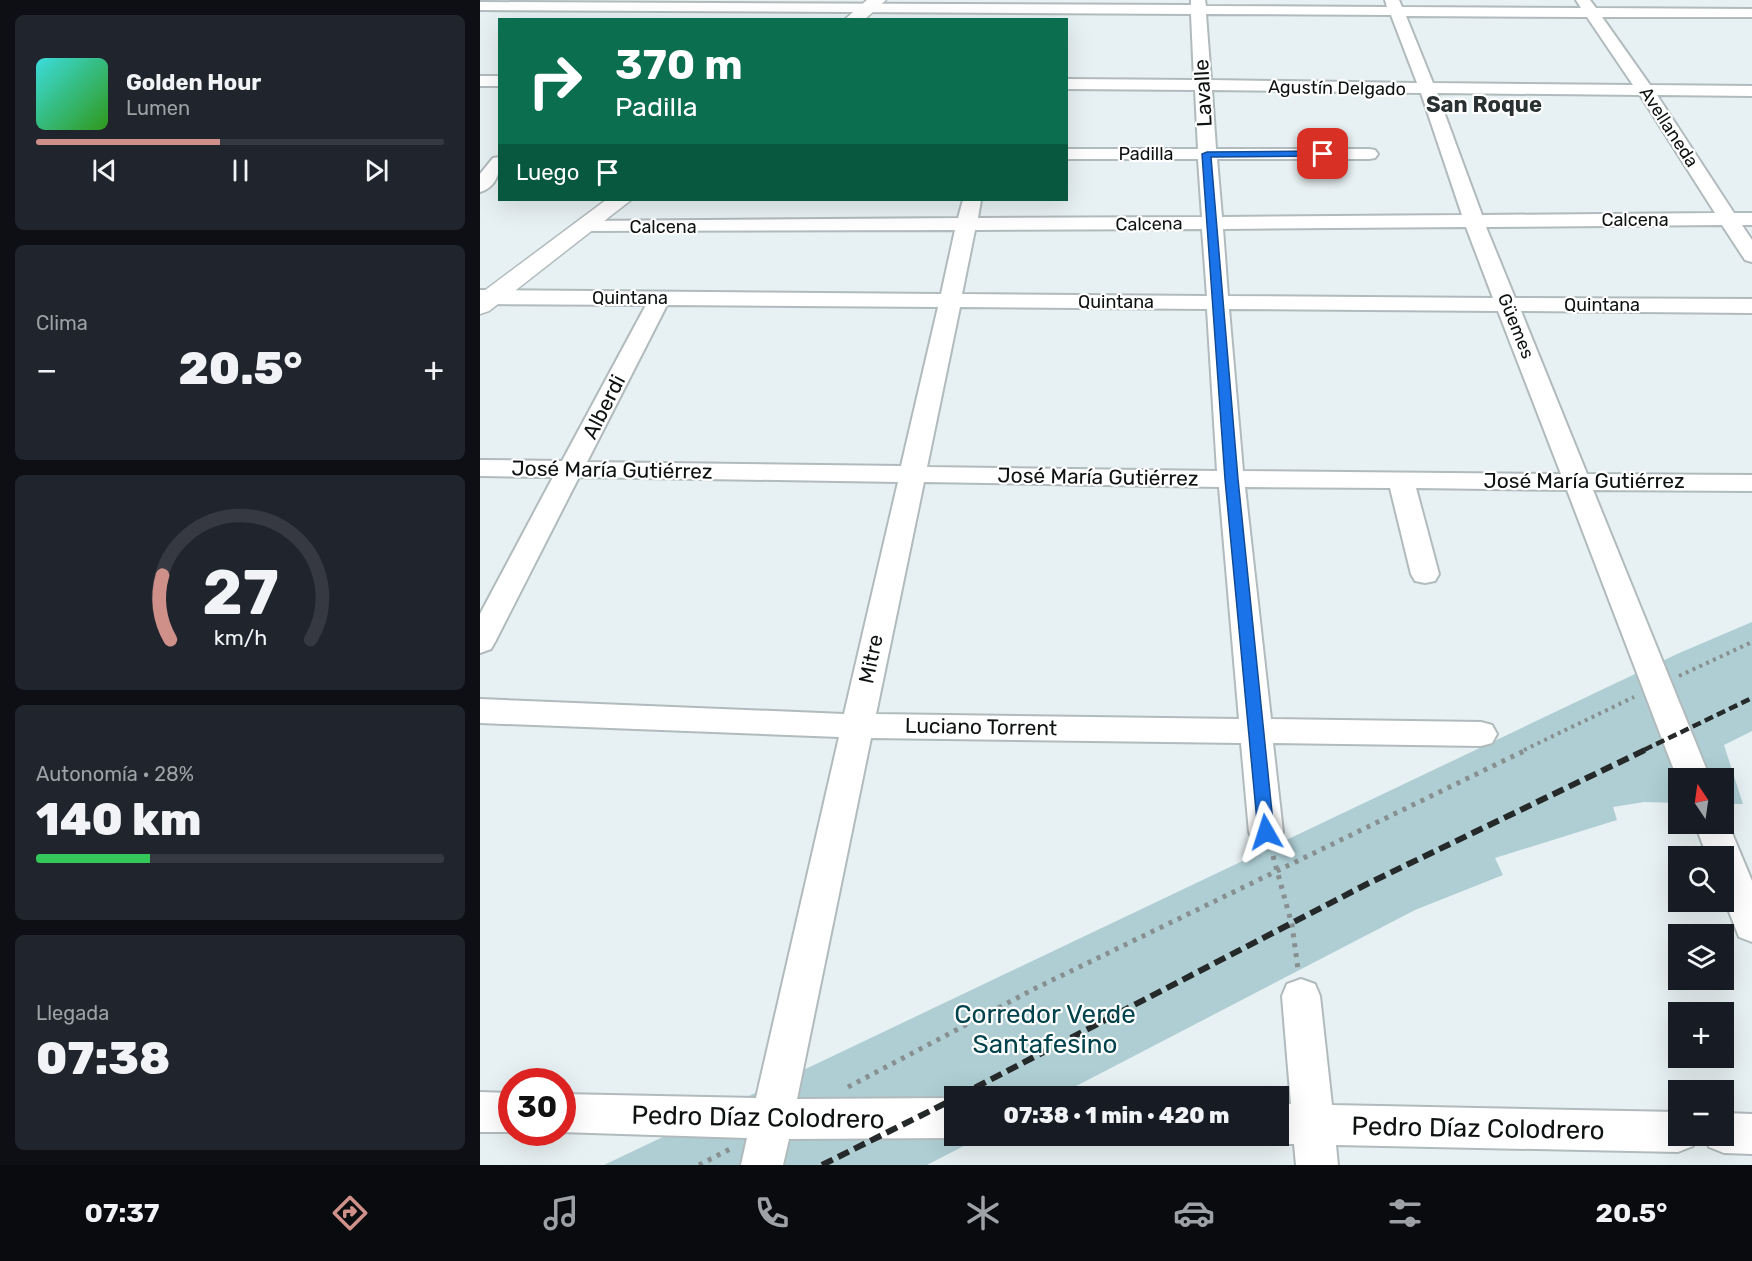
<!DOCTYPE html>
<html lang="es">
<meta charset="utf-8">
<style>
:root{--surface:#171b24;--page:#20242c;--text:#f1f3f6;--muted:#9ea1a6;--line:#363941;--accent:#d0908a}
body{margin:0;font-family:Rubik,sans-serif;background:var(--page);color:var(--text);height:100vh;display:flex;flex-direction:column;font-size:22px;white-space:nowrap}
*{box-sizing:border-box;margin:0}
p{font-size:20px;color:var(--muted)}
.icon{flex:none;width:33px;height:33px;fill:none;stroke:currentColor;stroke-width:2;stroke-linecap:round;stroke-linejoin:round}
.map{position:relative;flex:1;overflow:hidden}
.side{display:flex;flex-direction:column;gap:15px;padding:15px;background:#0d0f14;width:480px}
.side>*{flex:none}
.top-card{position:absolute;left:18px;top:18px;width:570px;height:183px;border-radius:0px;box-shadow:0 6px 24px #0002;background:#0b6e4f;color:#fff;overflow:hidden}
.needle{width:39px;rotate:347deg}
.tools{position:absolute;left:1188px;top:768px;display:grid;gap:12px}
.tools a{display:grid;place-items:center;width:66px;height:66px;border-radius:0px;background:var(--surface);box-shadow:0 6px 24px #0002;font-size:30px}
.speed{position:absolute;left:18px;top:1068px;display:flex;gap:12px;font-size:30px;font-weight:700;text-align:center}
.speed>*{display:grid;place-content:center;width:78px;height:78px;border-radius:50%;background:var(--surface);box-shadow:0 6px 24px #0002;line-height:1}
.speed .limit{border:9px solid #d22;background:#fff;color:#111}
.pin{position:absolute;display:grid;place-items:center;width:51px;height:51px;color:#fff;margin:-26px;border-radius:12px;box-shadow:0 3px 9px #0006}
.me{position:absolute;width:66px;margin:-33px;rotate:354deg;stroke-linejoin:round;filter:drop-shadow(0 0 4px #0008)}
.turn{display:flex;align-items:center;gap:21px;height:126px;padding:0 18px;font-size:27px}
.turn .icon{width:78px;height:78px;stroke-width:2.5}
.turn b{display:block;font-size:42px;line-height:51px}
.then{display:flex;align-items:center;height:57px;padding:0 18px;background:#0003;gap:12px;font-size:22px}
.big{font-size:45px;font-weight:800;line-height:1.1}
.side .card{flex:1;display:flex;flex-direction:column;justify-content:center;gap:9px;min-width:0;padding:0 21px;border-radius:9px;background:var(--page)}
.side .dial{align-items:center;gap:0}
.dial svg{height:156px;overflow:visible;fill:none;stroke:var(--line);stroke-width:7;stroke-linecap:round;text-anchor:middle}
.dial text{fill:var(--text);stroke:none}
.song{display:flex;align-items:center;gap:18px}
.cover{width:72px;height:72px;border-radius:9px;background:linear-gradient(135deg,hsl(180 70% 55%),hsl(110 70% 35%))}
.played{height:6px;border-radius:3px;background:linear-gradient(90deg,var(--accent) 45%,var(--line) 45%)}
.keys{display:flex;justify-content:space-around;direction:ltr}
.heat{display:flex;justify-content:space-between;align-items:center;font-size:33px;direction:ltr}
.charge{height:9px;border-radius:4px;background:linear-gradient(90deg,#34c759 28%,var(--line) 0)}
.trip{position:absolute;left:464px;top:1086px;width:345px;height:60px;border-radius:0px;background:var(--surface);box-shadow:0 6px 24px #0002;font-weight:800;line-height:60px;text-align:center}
.tabs{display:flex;height:96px;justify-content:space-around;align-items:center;background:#090b0e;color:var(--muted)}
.tabs .icon{width:42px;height:42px}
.tabs .current{color:var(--accent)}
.tabs b{font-size:27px;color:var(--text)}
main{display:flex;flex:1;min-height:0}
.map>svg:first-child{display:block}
.green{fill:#aeced4}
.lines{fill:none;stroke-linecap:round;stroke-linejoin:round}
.minor-casing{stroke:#b1babc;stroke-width:4}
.major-casing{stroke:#b1babc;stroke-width:3}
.path-far1{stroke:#888f90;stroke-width:4;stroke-dasharray:3 4.5;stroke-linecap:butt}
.path{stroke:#888f90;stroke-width:5;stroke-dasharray:4 6;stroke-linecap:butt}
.minor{fill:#fff;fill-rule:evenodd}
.major{fill:#fff;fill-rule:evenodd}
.rail-far1{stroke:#252929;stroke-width:4.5;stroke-dasharray:9 4.5;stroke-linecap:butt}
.rail{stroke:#252929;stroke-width:6;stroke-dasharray:12 6;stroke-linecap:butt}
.route{fill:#1a73e8;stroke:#114b97;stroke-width:1.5}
.labels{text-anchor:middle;stroke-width:4.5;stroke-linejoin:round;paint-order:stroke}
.far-street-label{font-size:18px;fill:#0f1212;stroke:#fff}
.street-label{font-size:21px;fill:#0f1212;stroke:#fff}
.far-district-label{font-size:22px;font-weight:bold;fill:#2a3132;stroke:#fff}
.near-park-label{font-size:26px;fill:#00434c;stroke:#fff}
.near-street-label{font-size:26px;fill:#0f1212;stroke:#fff}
</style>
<main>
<section class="side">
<div class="card">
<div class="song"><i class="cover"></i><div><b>Golden Hour</b><p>Lumen</p></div></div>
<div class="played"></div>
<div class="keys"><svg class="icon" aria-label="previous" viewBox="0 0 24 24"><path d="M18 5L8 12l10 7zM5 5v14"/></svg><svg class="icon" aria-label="pause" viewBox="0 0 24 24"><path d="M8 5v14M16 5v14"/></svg><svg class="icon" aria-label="next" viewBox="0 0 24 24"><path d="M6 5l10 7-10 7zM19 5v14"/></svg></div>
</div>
<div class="card"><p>Clima</p>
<div class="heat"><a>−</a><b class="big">20.5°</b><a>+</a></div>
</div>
<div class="card dial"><svg viewBox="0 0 100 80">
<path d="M14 69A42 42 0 1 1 86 69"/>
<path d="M14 69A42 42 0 0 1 10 36" stroke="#d0908a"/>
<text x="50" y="56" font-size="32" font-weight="700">27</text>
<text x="50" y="72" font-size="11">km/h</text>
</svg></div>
<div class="card"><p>Autonomía · 28%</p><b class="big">140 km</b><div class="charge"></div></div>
<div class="card"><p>Llegada</p><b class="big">07:38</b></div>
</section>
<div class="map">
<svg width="1272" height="1165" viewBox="0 0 1272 1165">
<rect width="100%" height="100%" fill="#e7f0f2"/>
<path class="green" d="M 1272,622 L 1272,731 L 1244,745 L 1263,804 L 1244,804 L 1244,778 L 1198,778 L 1198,803 L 1164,802 L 1133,807 L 1137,820 L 1015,858 L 1023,875 L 935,910 L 577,1096 L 474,1096 L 474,1136 L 503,1136 L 447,1165 L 124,1165 L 1197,654 Z"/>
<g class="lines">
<g class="minor-casing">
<path id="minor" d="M 711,0 L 725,0 L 726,6 L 907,7 L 905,0 L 919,0 L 922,7 L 1101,8 L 1096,0 L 1110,0 L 1116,8 L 1272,9 L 1272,17 L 1122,17 L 1170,85 L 1272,86 L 1272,96 L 1177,95 L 1254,213 L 1272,213 L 1272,225 L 1262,225 L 1272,240 L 1272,262 L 1265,260 L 1242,225 L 1006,227 L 1035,298 L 1272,299 L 1272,313 L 1041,311 L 1107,474 L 1272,475 L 1272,491 L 1113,490 L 1230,778 L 1198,780 L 1197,778 L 1087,490 L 936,488 L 959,574 L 955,581 L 945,583 L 935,581 L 931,574 L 910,488 L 765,487 L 791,719 L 1001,722 L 1012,725 L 1017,734 L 1012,743 L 1001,746 L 793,743 L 803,832 L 798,842 L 786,846 L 774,842 L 769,832 L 761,743 L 391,738 L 317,1099 L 474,1098 L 474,1136 L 480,1136 L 474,1138 L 309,1139 L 303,1165 L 261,1165 L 267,1138 L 79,1132 L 82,1132 L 82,1094 L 276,1098 L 359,737 L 0,723 L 0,699 L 364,714 L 418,482 L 99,477 L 15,642 L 11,649 L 0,653 L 0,614 L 73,477 L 0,476 L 0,460 L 82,461 L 166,305 L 0,304 L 0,290 L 461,294 L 475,230 L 96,231 L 93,227 L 96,223 L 103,221 L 478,218 L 483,200 L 501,200 L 498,218 L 722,217 L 718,159 L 586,159 L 586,149 L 718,149 L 715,90 L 586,89 L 586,79 L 714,80 L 711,14 L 0,10 L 0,2 L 711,5 ZM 726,14 L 911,15 L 937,83 L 731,80 ZM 926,16 L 1107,17 L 1153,85 L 953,83 ZM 732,90 L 941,93 L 982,215 L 742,217 L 737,159 L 889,159 L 895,158 L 898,154 L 895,150 L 889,149 L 736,149 ZM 957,93 L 1160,95 L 1235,213 L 1002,215 ZM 986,227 L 1013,298 L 748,296 L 743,229 ZM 722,229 L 727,296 L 482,294 L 495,230 ZM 187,305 L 458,307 L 421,466 L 107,462 ZM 480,307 L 727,309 L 737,471 L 447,467 ZM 749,309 L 1018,311 L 1081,474 L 763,471 ZM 444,482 L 739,487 L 759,719 L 396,714 Z
M 0,76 L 20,76 L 20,86 L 0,86 Z
M 20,157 C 20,172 17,187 0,192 L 0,174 L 13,158 Z
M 1244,814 L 1272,881 L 1272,942 L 1259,937 L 1244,899 L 1244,856 L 1227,856 L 1215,824 L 1244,824 Z
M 821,979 L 835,984 L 840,996 L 852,1105 L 1198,1112 L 1198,1136 L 1217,1136 L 1213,1146 L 1198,1152 L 856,1145 L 858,1165 L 816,1165 L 814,1144 L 798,1144 L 783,1138 L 782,1136 L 798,1136 L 798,1104 L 811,1104 L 802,996 L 807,984 Z
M 0,1092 L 32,1093 L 33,1132 L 0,1132 Z
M 1244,1113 L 1272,1114 L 1272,1154 L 1244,1153 L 1229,1147 L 1224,1136 L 1244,1136 Z"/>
</g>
<g class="major-casing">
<path id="major" d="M 387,0 L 406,0 L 384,20 L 364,20 Z
M 126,200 L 151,200 L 9,311 L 0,314 L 0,294 Z"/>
</g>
<path class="path-far1" d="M 1199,676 L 1272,642
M 1044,750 L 1154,697"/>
<path class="path" d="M 793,856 L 812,925 L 818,969
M 368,1087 L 554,989 L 1048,749
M 219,1165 L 250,1149"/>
<use href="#minor" class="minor"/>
<use href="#major" class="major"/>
<path class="rail-far1" d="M 1164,750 L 1272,698"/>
<path class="rail" d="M 479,1096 L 887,884 L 1167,749
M 342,1165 L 474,1099"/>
</g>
<path class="route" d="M 843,151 L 846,152 L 846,156 L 731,157 L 758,479 L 794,832 L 792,837 L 786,839 L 780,837 L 778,832 L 745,479 L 722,154 L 727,152 Z"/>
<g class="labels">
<g class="far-street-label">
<text transform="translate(857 88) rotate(1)" y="6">Agustín Delgado</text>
<text transform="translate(1189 127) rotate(57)" y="6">Avellaneda</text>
<text x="666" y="160">Padilla</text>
<text x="1155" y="226">Calcena</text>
<text transform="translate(669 224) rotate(-1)" y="6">Calcena</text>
<text x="183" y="233">Calcena</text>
<text x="150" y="304">Quintana</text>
<text x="636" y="308">Quintana</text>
<text x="1122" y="311">Quintana</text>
<text transform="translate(1036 326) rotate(68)" y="6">Güemes</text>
</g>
<g class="street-label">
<text transform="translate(723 93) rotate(-93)" y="7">Lavalle</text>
<text transform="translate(124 407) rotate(-63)" y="7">Alberdi</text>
<text transform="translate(132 470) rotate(1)" y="7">José María Gutiérrez</text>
<text transform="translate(618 477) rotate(1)" y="7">José María Gutiérrez</text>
<text x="1104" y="488">José María Gutiérrez</text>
<text transform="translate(391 659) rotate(-78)" y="7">Mitre</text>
<text transform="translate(501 727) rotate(1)" y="7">Luciano Torrent</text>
</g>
<g class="far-district-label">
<text x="1004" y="112">San Roque</text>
</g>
<g class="near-park-label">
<text x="565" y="1023">Corredor Verde<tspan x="565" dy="30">Santafesino</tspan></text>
</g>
<g class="near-street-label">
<text transform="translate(278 1117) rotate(1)" y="9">Pedro Díaz Colodrero</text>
<text transform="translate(998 1128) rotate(1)" y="9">Pedro Díaz Colodrero</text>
</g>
</g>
</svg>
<div class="tools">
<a><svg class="needle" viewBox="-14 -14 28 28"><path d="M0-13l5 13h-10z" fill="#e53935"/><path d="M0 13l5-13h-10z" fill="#9ea1a6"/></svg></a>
<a><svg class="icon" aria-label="search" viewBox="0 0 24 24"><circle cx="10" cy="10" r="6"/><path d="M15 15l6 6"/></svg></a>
<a><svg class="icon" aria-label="layers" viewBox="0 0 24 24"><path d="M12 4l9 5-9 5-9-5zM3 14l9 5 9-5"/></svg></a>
<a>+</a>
<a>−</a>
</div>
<div class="speed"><div class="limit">30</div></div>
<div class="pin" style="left:843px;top:154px;background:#d93025"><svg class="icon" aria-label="arrive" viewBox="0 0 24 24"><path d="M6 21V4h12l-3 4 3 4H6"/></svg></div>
<svg class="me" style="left:786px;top:832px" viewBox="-20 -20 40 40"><path d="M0-17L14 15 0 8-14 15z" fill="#1a73e8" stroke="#fff" stroke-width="4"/></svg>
<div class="trip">07:38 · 1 min · 420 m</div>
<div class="top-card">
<div class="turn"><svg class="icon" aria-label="right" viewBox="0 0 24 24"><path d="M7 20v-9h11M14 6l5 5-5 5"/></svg><div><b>370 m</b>Padilla</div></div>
<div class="then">Luego<svg class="icon" aria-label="arrive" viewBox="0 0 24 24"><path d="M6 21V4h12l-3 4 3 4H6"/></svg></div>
</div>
</div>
</main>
<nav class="tabs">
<b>07:37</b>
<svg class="icon current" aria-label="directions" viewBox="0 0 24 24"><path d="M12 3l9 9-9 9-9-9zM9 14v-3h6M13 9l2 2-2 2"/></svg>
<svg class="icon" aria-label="music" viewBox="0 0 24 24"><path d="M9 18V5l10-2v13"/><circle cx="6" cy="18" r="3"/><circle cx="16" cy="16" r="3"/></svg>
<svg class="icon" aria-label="phone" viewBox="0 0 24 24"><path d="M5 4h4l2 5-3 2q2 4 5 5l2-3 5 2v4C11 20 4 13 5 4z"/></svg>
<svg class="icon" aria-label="climate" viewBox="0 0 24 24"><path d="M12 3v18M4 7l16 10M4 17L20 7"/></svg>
<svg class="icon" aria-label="car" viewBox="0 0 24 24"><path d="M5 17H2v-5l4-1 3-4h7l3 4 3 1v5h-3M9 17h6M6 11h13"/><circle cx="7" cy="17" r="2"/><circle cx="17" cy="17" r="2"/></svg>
<svg class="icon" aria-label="filters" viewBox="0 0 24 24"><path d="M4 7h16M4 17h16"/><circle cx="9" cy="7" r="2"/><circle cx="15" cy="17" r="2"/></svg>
<b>20.5°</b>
</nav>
